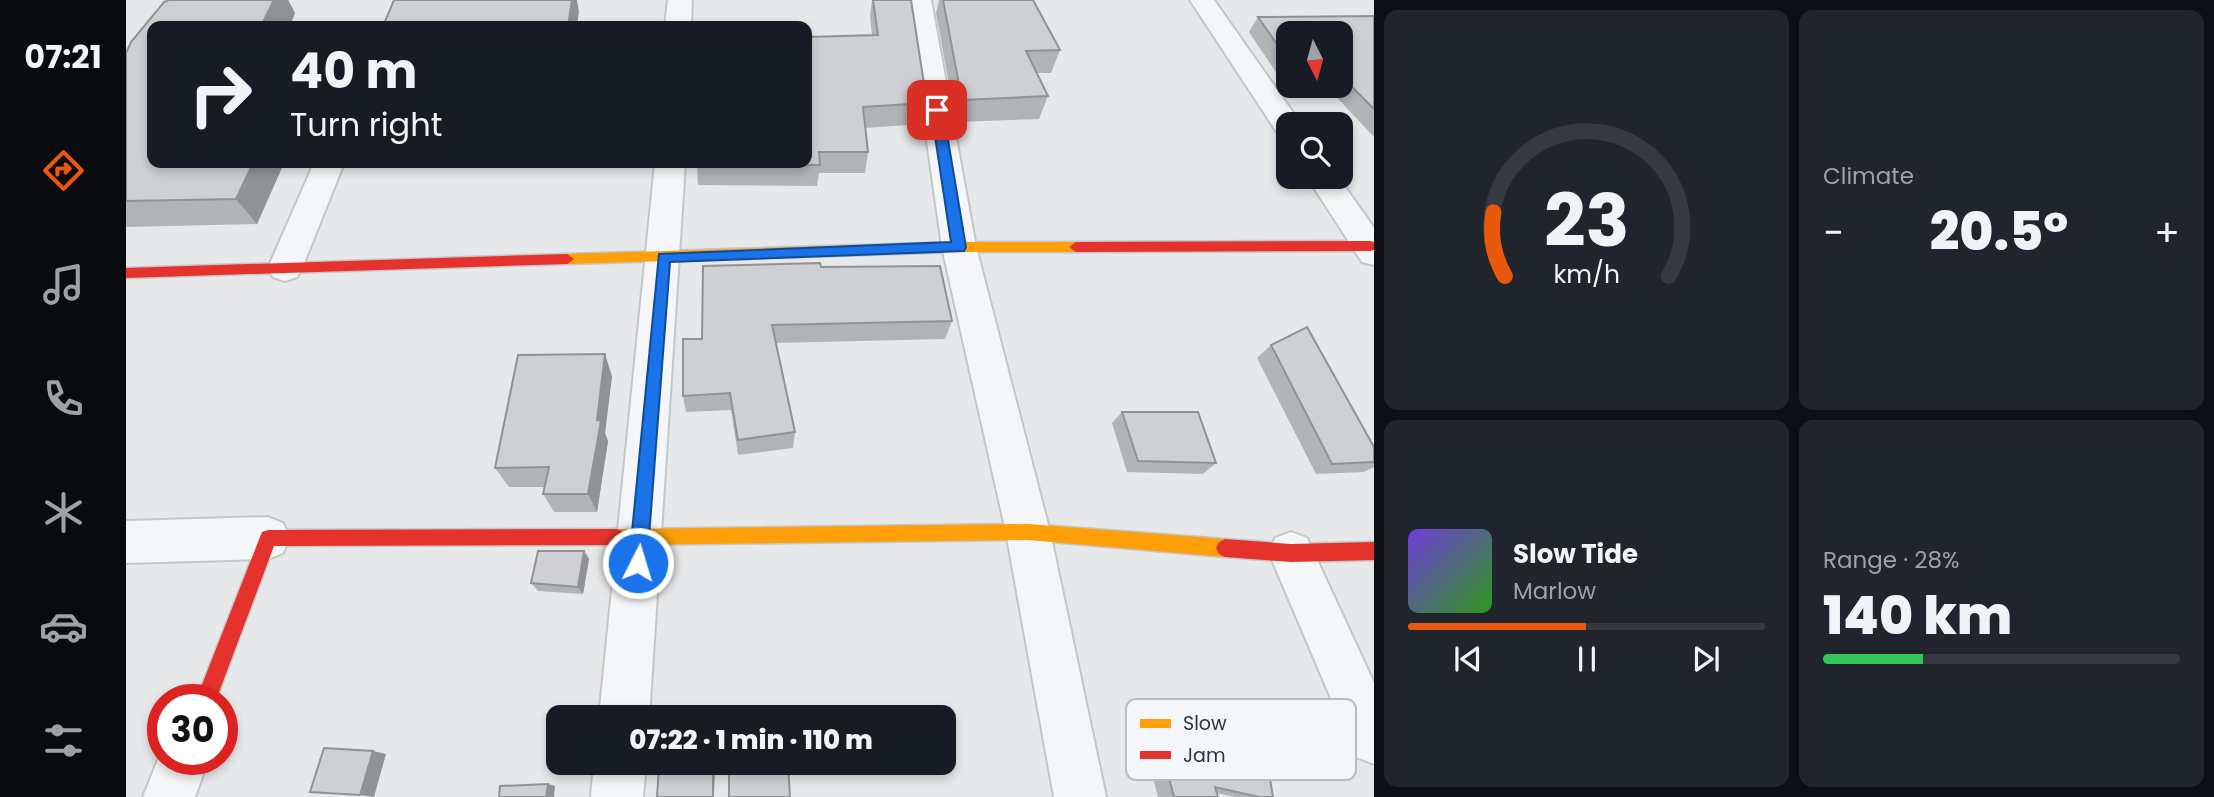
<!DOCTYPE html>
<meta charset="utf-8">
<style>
:root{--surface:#171b24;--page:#20242c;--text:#f1f3f6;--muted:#9ea1a6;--line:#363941;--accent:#ea580c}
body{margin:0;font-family:Poppins,sans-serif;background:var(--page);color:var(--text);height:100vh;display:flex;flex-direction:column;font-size:26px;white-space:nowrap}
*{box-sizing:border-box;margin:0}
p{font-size:23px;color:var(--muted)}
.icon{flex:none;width:38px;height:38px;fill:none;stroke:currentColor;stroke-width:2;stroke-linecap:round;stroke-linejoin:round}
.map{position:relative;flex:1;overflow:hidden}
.side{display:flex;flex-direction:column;gap:10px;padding:10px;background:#0d0f14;width:840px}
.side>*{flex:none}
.guide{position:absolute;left:21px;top:21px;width:665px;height:147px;border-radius:14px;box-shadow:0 4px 10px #0003;background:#171b24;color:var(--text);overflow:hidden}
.needle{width:46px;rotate:174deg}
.tools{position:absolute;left:1150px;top:21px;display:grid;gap:14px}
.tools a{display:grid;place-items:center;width:77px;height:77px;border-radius:14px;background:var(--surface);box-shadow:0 4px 10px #0003;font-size:35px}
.speed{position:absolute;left:21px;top:684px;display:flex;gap:14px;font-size:35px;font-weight:700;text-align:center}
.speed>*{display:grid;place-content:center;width:91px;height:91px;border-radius:50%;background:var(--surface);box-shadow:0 4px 10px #0003;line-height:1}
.speed .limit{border:10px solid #d22;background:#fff;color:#111}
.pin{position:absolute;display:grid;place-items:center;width:60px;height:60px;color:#fff;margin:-30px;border-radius:14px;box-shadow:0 4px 10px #0006}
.me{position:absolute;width:77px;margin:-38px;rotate:5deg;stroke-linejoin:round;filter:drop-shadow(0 0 5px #0008)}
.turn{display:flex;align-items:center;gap:24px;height:147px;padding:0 28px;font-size:32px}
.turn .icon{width:91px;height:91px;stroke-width:2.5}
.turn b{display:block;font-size:49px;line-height:60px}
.big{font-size:52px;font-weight:800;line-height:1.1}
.side .card{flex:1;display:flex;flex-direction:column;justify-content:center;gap:10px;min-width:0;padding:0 24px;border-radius:14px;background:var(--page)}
.side .dial{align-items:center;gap:0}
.dial svg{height:182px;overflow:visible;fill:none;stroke:var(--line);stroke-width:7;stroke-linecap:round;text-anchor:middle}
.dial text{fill:var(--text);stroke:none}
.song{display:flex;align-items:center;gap:21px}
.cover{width:84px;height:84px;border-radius:10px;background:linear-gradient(135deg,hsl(260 70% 55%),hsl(110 70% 35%))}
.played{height:7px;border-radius:4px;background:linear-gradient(90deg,var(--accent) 50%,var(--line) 50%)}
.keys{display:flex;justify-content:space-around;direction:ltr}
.heat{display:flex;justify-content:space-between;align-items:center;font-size:38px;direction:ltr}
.charge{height:10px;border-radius:5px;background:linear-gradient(90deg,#34c759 28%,var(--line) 0)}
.side .tiles{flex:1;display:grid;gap:10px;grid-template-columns:repeat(2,1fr)}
.trip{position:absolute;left:420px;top:705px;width:410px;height:70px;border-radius:14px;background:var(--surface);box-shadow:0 4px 10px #0003;font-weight:800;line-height:70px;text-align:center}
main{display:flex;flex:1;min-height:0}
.tab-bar{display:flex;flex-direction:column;width:126px;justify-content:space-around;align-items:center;background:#090b0e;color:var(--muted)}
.tab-bar .icon{width:49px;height:49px}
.tab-bar .current{color:var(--accent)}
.tab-bar b{font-size:32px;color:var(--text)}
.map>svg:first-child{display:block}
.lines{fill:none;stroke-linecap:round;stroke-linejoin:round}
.street-casing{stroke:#c4c6c8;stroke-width:4}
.slow-casing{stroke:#c4c6c8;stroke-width:3}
.jam-casing{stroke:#c4c6c8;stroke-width:3}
.street{fill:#f5f6f7;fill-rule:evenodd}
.slow{fill:#ff9f0a;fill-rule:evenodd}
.jam{fill:#e5322d;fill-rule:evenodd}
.wall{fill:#b1b3b5;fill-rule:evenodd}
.shaded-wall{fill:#909294}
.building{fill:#ced0d3;stroke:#909294;stroke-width:2}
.route{fill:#1a73e8;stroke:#114b97;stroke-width:2}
.key{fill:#f4f6f9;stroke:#b8bcc3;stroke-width:2}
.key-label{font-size:19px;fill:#2b3445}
</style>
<main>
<nav class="tab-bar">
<b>07:21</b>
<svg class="icon current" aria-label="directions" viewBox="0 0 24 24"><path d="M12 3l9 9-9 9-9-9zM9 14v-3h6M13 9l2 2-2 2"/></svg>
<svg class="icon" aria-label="music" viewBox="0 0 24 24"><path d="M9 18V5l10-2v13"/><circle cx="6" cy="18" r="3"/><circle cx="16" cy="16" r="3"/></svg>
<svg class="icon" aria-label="phone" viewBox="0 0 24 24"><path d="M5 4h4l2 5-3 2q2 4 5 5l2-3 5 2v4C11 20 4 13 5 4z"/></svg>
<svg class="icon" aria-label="climate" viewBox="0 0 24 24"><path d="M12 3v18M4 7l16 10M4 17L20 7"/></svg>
<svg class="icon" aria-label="car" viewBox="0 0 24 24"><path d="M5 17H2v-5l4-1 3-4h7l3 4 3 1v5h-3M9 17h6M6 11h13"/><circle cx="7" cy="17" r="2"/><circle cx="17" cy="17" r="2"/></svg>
<svg class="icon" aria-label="filters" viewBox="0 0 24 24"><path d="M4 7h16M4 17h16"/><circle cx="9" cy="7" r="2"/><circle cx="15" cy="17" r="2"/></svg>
</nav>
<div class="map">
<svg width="1248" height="797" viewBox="0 0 1248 797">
<rect width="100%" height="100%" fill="#e6e8ea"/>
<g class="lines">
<g class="street-casing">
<path id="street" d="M 542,0 L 566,0 L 565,26 L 539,26 Z
M 781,0 L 805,0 L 850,247 L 924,532 L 980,797 L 928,797 L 880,532 L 816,247 Z
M 1064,0 L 1088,0 L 1175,124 L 1162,124 L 1162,136 L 1152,134 Z
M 188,163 L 218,163 L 176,268 L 171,277 L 159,281 L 147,277 L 142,268 Z
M 529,163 L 559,163 L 523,718 L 473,718 Z
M 1181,177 L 1212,177 L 1248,228 L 1248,265 L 1236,262 Z
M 142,517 L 157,523 L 164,538 L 157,553 L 142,559 L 0,563 L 0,521 Z
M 1165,532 L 1181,538 L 1248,683 L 1248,764 L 1230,757 L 1143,553 L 1149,538 Z
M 37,747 L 37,760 L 82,760 L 69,797 L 17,797 Z
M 468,763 L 520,763 L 517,797 L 465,797 Z"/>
</g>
<g class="slow-casing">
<path id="slow" d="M 833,242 L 950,242 L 957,247 L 950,252 L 833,252 L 441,264 L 434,259 L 441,254 Z
M 902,524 L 1099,539 L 1105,542 L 1108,548 L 1105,554 L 1099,557 L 902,540 L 490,545 L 484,543 L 481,537 L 484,531 L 490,529 Z"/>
</g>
<g class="jam-casing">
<path id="jam" d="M 1244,241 L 1248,242 L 1248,250 L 1244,251 L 950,252 L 943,247 L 950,242 Z
M 441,254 L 448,259 L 441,264 L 0,278 L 0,268 Z
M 490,529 L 496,531 L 499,537 L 496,543 L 490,545 L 148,546 L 90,700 L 70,700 L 136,532 L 142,530 Z
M 1099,539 L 1165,544 L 1248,542 L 1248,560 L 1165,562 L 1099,557 L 1093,554 L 1090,548 L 1093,542 Z"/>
</g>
<use href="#street" class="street"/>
<use href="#slow" class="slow"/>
<use href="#jam" class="jam"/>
</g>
<path class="wall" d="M 43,0 L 162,0 L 169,13 L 164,26 L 26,26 L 26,163 L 158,163 L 131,224 L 0,227 L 0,53 L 5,42 L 38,2 Z
M 746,0 L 785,0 L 801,103 L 796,124 L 739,128 L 742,152 L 739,173 L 693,173 L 691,186 L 572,185 L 571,163 L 746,35 L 744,17 Z
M 813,0 L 907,0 L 934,50 L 925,73 L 911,73 L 922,96 L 913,119 L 830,122 L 810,13 Z
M 1248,16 L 1248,137 L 1202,88 L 1162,90 L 1123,32 L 1132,17 ZM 1162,33 L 1214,33 L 1214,86 L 1162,86 Z
M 695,267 L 826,321 L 819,339 L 650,343 L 669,432 L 667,448 L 612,455 L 605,410 L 560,412 L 557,396 Z
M 1145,345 L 1248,447 L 1248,467 L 1238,472 L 1190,474 L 1131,358 Z
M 486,376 L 479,433 L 482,441 L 471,512 L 428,512 L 417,494 L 419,487 L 383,487 L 369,468 Z
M 996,412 L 1090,463 L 1077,474 L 1001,472 L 986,423 Z
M 458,551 L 463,559 L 457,594 L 412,591 L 405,583 Z
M 1082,738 L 1147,797 L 1109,797 L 1091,793 L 1092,797 L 1032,797 L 1025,769 L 1067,758 L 1066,741 Z"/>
<path class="shaded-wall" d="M 148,0 L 162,0 L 169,13 L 164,26 L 135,26 Z
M 446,0 L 451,0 L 453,12 L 451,26 L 442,26 Z
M 127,163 L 158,163 L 131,224 L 110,199 Z
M 479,354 L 486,376 L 479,433 L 482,441 L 471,512 L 462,494 Z
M 458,551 L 463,559 L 457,594 L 452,587 Z
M 247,751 L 260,754 L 248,797 L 234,795 Z
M 587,766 L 589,768 L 588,797 L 587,797 Z
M 422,784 L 429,786 L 428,797 L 420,797 Z"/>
<path class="building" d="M 43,0 L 148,0 L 135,26 L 26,26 L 26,163 L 127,163 L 110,199 L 0,201 L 0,53 L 5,42 L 38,2 Z
M 268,0 L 446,0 L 442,26 L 257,26 Z
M 747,0 L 785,0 L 801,103 L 737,107 L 742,152 L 693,152 L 694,165 L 571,164 L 571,163 L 681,163 L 681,37 L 752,35 Z
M 817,0 L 907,0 L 934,50 L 900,51 L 922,96 L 836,100 Z
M 1248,16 L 1248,109 L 1214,75 L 1214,33 L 1162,33 L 1162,60 L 1132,17 Z
M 694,263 L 695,267 L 814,266 L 826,321 L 646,325 L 669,432 L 612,440 L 604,393 L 557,396 L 557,339 L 576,339 L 577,266 Z
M 1181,327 L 1248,447 L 1248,462 L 1206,464 L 1145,345 Z
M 479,354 L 471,420 L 475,421 L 462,494 L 417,494 L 423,467 L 369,468 L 392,355 Z
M 996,412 L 1072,412 L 1090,463 L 1012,461 Z
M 412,551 L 458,551 L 452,587 L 405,583 Z
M 1082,738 L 1139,749 L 1147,797 L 1133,797 L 1089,787 L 1092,797 L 1048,797 L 1040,767 L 1080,756 L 1086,778 Z
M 198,748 L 247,751 L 234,795 L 184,792 Z
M 603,763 L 662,763 L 664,797 L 603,797 Z
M 533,766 L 587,766 L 587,797 L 531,797 Z
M 422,784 L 420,797 L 373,797 L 374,786 Z"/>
<path class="route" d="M 811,106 L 817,110 L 840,247 L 838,251 L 544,262 L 521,563 L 518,569 L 512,572 L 505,569 L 503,563 L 533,254 L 825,242 L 805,110 Z"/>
<rect x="1000" y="699" width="230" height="81" rx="10" class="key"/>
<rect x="1014" y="719" width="31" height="9" fill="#ff9f0a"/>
<rect x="1014" y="751" width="31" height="8" fill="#e5322d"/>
<g class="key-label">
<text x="1057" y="730">Slow</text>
<text x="1057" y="762">Jam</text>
</g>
</svg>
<div class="tools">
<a><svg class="needle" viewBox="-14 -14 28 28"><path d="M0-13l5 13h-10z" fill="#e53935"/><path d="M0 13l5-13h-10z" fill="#9ea1a6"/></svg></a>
<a><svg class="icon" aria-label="search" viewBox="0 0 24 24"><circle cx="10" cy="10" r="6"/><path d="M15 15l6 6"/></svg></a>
</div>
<div class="speed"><div class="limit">30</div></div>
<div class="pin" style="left:811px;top:110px;background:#d93025"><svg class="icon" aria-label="arrive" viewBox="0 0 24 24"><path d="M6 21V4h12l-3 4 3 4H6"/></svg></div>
<svg class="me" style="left:512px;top:563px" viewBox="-20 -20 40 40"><circle r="17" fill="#1a73e8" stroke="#fff" stroke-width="3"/><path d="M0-11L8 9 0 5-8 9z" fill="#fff"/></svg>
<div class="trip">07:22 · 1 min · 110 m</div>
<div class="guide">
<div class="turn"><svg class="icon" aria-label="right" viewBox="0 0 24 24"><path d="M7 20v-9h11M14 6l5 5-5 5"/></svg><div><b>40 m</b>Turn right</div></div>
</div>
</div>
<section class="side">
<div class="tiles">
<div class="card dial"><svg viewBox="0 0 100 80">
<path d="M14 69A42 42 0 1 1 86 69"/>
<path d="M14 69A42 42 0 0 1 9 41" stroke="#ea580c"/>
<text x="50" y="56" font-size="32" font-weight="700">23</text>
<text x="50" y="72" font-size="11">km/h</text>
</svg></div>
<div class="card"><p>Climate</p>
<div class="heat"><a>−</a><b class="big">20.5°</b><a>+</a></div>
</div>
<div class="card">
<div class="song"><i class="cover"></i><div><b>Slow Tide</b><p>Marlow</p></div></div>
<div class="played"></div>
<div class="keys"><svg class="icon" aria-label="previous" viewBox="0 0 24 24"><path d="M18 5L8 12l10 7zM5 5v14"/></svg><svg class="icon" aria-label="pause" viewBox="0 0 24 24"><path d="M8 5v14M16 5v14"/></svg><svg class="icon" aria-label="next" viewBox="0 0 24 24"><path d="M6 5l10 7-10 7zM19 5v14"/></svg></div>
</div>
<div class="card"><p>Range · 28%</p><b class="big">140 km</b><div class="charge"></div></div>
</div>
</section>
</main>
